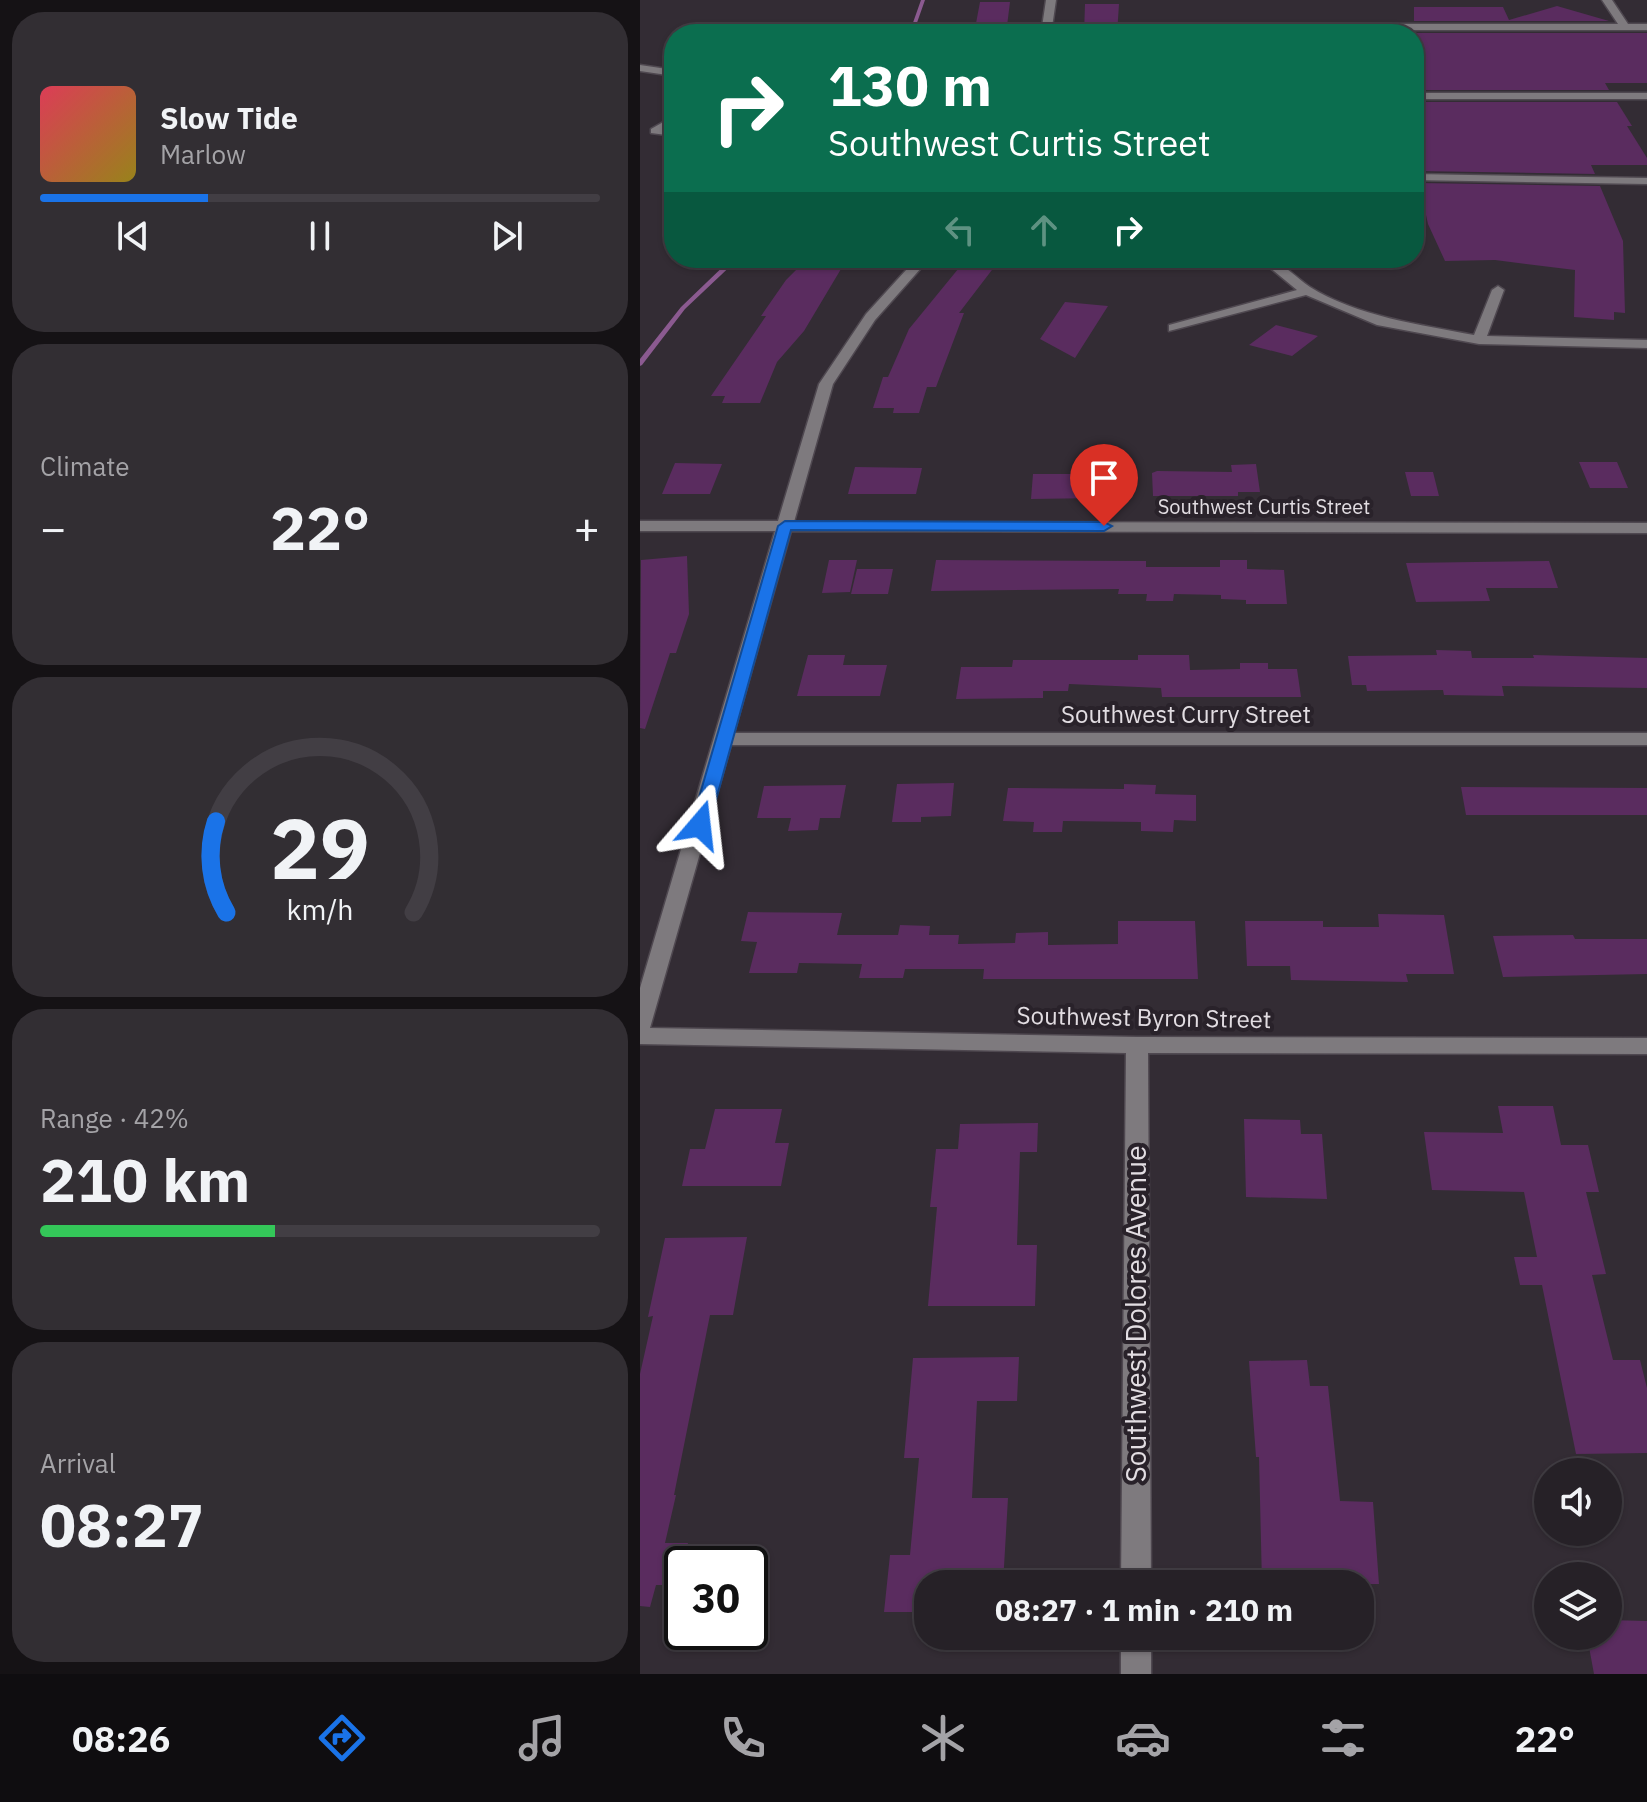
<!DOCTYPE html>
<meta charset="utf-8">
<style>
:root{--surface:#262127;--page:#322e33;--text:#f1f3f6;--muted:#a4a3a7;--line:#423e44;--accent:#1a73e8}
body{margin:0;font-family:"IBM Plex Sans",sans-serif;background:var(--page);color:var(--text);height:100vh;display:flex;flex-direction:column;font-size:30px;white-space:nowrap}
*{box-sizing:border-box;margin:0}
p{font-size:26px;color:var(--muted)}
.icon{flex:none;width:44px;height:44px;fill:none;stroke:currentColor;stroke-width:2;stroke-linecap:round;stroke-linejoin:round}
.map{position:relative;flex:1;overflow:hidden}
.panel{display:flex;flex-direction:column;gap:12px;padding:12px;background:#151215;width:640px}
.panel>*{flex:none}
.banner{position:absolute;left:24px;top:24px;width:760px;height:244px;border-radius:32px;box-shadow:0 2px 6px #0004,0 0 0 2px var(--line);background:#0b6e4f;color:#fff;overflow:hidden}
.buttons{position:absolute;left:894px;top:1458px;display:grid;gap:16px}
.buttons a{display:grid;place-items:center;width:88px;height:88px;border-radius:50%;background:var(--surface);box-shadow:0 2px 6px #0004,0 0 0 2px var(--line);font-size:40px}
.speed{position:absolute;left:24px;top:1546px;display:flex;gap:16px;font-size:40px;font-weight:700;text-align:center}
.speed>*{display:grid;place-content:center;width:104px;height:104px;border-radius:50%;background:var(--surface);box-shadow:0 2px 6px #0004,0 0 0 2px var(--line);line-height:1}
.speed .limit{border:4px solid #111;border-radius:12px;background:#fff;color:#111}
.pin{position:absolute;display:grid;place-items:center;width:68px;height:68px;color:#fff;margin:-82px -34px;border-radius:50% 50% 50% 0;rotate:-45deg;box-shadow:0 0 8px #0007}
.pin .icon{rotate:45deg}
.me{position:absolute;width:88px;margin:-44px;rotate:17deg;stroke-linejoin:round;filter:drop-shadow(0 0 6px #0008)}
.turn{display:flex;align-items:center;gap:28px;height:168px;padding:0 32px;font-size:36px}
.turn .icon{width:104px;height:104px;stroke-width:2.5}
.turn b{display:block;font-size:56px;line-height:68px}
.lanes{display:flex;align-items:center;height:76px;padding:0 32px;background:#0003;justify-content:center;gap:40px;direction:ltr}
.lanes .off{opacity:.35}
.big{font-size:60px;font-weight:700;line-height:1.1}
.panel .widget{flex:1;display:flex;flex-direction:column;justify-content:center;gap:12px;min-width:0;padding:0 28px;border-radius:32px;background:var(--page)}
.panel .dial{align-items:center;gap:0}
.dial svg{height:208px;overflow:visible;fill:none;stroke:var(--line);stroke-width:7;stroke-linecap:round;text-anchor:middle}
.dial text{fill:var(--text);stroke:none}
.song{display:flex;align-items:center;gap:24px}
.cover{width:96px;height:96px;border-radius:12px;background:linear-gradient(135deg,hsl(350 70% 55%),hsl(50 70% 35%))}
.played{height:8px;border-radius:4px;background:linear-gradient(90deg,var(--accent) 30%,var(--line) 30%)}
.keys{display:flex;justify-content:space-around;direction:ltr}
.heat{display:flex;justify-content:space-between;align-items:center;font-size:44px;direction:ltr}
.charge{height:12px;border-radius:6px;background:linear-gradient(90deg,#34c759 42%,var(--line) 0)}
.trip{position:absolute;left:274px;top:1570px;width:460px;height:80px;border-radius:32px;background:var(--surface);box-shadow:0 2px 6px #0004,0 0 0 2px var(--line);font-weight:700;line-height:80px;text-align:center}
.menu{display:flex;height:128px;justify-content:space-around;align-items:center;background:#0f0d10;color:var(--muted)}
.menu .icon{width:56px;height:56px}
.menu .on{color:var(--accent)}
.menu b{font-size:36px;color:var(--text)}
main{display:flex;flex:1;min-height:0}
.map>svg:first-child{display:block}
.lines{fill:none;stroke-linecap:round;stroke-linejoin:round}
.stream{fill:#8b5a90;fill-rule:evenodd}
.building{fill:#5a2c5f}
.minor-casing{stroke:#4f4850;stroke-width:3}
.minor{fill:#7e7a7e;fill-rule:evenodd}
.route{fill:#1a73e8;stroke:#114b97;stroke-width:2}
.labels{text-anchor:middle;stroke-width:8;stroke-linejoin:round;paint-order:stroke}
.far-street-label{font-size:20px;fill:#e2dde2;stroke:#29222a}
.street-label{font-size:24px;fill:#e2dde2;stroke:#29222a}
.near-street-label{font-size:28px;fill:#e2dde2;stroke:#29222a}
</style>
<main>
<section class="panel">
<div class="widget">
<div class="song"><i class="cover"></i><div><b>Slow Tide</b><p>Marlow</p></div></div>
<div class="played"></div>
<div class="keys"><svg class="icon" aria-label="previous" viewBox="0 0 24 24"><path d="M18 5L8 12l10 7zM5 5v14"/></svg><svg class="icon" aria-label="pause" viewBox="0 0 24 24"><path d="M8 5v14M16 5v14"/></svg><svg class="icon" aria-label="next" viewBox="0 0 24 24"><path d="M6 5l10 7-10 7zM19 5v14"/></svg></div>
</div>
<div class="widget"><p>Climate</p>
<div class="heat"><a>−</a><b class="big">22°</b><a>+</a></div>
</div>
<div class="widget dial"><svg viewBox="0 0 100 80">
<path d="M14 69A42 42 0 1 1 86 69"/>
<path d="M14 69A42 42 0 0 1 10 34" stroke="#1a73e8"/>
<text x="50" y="56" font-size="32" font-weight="700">29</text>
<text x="50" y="72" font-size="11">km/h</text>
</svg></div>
<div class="widget"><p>Range · 42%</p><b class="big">210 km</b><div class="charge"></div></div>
<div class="widget"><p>Arrival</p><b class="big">08:27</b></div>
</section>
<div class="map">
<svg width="1007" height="1674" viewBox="0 0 1007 1674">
<rect width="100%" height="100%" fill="#332c34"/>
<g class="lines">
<path class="stream" d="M 281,0 L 285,0 L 273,34 L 269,34 Z
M 92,258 L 99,258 L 45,309 L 2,365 L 0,366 L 0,359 L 41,307 Z"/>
</g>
<path class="building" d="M 340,2 L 370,2 L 366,34 L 334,34 Z
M 445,4 L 479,4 L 477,34 L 444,34 Z
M 917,6 L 969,21 L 774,21 L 774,7 L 863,7 L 869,20 Z
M 774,33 L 1007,33 L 1007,83 L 965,83 L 969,90 L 774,90 Z
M 774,102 L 977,102 L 992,126 L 987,126 L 1007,158 L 1007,165 L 951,165 L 955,174 L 776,171 Z
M 779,183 L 960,186 L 983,241 L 985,313 L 974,312 L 974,320 L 934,317 L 935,270 L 855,260 L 805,261 L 788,224 Z
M 323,263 L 355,266 L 319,313 L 324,313 L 296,387 L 287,387 L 279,413 L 253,413 L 254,408 L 233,408 L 243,377 L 248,377 L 269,329 Z
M 161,265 L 201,269 L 164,331 L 137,362 L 120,403 L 82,403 L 85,396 L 71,396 L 126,316 L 121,316 L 146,280 Z
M 425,302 L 468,306 L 435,358 L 400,339 Z
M 636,325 L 678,336 L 652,356 L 609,345 Z
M 939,462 L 977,462 L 988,488 L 950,488 Z
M 35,463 L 82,464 L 70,494 L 22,494 Z
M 616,464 L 620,492 L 598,492 L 598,496 L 513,496 L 512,473 L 517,471 L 592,472 L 591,465 Z
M 215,467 L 282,468 L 276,494 L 208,494 Z
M 765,472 L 793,472 L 799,496 L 771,496 Z
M 393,474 L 459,474 L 458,498 L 391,499 Z
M 47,556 L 49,614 L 36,653 L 30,653 L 5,729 L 0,728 L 1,560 Z
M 189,560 L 217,560 L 210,592 L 182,593 Z
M 296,560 L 506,561 L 506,567 L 580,567 L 580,560 L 607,560 L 607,569 L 644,570 L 647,604 L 606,604 L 606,600 L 581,599 L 581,595 L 534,594 L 533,601 L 506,601 L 507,594 L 478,594 L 479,589 L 291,591 Z
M 909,561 L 918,588 L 846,588 L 850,601 L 776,602 L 766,563 Z
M 217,569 L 253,569 L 248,594 L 211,594 Z
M 796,650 L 831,651 L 832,658 L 894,658 L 893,655 L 1007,658 L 1007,688 L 862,686 L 864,696 L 804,695 L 803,690 L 727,691 L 726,685 L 712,685 L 708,656 L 797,655 Z
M 168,655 L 205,655 L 203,665 L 247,665 L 240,696 L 157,696 Z
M 498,655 L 549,655 L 550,670 L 600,669 L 600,663 L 628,663 L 628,669 L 657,669 L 661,697 L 522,697 L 521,688 L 429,684 L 428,691 L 403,691 L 403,698 L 316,699 L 321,667 L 372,667 L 373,660 L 498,660 Z
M 314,783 L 311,816 L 281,817 L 281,822 L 252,822 L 257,784 Z
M 484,784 L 516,785 L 515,794 L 556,795 L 556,821 L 534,820 L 533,832 L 501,831 L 501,822 L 423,821 L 422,832 L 393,832 L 394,822 L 363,821 L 368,788 L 484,789 Z
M 206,785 L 200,818 L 180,818 L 178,830 L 148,831 L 151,818 L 117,818 L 124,786 Z
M 821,787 L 1007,788 L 1007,815 L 826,815 Z
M 108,912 L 202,913 L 197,935 L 258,935 L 260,925 L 290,926 L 289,935 L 319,935 L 318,944 L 375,943 L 376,933 L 408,932 L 408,945 L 478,944 L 478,921 L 555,921 L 558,979 L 343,979 L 344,969 L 265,969 L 263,978 L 219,978 L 222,964 L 159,963 L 157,973 L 109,973 L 117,942 L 101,941 Z
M 738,914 L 804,915 L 814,974 L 766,974 L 768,982 L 651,980 L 650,966 L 607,966 L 605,921 L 683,921 L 683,927 L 739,927 Z
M 933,935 L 935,939 L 1007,939 L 1007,974 L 863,977 L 853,936 Z
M 858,1106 L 913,1106 L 921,1145 L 948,1145 L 959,1192 L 946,1192 L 966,1274 L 952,1275 L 973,1360 L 1000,1360 L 1007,1388 L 1007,1453 L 936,1454 L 902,1285 L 880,1285 L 874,1257 L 897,1257 L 884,1192 L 792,1190 L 784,1132 L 863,1133 Z
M 75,1109 L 142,1109 L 135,1143 L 149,1143 L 141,1186 L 42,1186 L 50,1149 L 65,1149 Z
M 604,1119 L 660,1120 L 661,1134 L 682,1134 L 687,1199 L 606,1197 Z
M 398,1123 L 397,1152 L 380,1152 L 377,1245 L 397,1245 L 395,1306 L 288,1306 L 297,1207 L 290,1207 L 296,1149 L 318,1149 L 320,1124 Z
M 107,1237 L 93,1315 L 70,1315 L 34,1495 L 36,1495 L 25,1543 L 48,1543 L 39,1585 L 16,1585 L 10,1607 L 0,1606 L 0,1374 L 13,1316 L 8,1317 L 25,1238 Z
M 379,1357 L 377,1401 L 337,1401 L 332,1498 L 368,1498 L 363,1584 L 288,1584 L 288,1612 L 244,1612 L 250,1555 L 270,1555 L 279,1458 L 264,1458 L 273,1358 Z
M 667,1360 L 670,1386 L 688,1386 L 700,1501 L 733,1502 L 739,1584 L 622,1584 L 619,1457 L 616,1457 L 609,1361 Z
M 968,1620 L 1007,1621 L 1007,1674 L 954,1674 L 947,1636 L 968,1636 Z"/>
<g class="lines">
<g class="minor-casing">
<path id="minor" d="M 406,0 L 416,0 L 411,34 L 401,34 Z
M 962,0 L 972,0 L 988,24 L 1007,24 L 1007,30 L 697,30 L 635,34 L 697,24 L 978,24 Z
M 0,65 L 34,70 L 34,76 L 0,71 Z
M 774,93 L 1007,93 L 1007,99 L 774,99 Z
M 34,116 L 34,124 L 26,129 L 34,130 L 34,136 L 11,133 L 11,129 Z
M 774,174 L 1007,178 L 1007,184 L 774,180 Z
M 277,258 L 290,258 L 235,320 L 193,384 L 154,522 L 1007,523 L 1007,533 L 151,531 L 94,733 L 1007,733 L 1007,745 L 91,745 L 10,1028 L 497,1037 L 1007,1038 L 1007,1054 L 508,1053 L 511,1584 L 481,1584 L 486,1053 L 0,1044 L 0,988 L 135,531 L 0,531 L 0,521 L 138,521 L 179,384 L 226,314 Z
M 618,258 C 640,258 652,275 670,287 C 716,316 781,325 834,335 L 852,290 L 858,286 L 864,290 L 847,336 L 1007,340 L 1007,348 L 839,344 L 737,325 L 666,295 L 529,331 L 529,325 L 657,290 Z
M 481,1636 L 511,1636 L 511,1674 L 481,1674 Z"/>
</g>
<use href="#minor" class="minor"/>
</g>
<path class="route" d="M 145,521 L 464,522 L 472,526 L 464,531 L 151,530 L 69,825 L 66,829 L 53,829 L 51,825 L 138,526 Z"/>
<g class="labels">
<g class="far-street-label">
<text x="624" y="514">Southwest Curtis Street</text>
</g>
<g class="street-label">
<text x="546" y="723">Southwest Curry Street</text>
<text transform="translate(504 1018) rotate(1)" y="8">Southwest Byron Street</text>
</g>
<g class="near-street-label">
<text transform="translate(496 1314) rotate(-90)" y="10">Southwest Dolores Avenue</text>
</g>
</g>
</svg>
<div class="buttons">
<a><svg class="icon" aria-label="sound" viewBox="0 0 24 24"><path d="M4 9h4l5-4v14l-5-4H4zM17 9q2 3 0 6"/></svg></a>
<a><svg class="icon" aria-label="layers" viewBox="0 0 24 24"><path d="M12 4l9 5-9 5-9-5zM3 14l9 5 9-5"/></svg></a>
</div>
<div class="speed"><div class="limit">30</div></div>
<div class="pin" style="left:464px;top:526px;background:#d93025"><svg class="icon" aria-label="arrive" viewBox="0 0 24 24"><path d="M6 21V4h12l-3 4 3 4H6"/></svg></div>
<svg class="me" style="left:60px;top:825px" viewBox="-20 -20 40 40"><path d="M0-17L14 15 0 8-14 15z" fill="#1a73e8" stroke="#fff" stroke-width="4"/></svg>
<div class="trip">08:27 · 1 min · 210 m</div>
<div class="banner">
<div class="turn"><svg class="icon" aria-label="right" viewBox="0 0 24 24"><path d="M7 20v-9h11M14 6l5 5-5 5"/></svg><div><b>130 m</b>Southwest Curtis Street</div></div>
<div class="lanes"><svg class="icon off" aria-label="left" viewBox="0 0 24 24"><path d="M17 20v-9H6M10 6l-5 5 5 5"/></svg><svg class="icon off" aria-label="ahead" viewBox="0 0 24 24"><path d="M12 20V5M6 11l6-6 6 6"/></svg><svg class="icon" aria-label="right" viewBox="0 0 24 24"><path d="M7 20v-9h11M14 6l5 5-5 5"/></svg></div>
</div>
</div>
</main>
<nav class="menu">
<b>08:26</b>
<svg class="icon on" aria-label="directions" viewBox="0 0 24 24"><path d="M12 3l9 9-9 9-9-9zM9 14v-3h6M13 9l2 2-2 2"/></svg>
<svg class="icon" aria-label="music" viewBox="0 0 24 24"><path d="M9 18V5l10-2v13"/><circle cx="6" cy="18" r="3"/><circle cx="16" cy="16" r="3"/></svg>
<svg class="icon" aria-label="phone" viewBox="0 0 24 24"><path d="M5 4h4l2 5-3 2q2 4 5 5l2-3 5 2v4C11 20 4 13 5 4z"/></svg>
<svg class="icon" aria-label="climate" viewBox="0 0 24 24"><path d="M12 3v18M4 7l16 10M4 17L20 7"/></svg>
<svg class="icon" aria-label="car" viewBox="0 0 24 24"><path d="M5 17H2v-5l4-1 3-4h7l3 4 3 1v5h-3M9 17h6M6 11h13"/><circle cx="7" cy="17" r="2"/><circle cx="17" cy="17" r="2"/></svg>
<svg class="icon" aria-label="filters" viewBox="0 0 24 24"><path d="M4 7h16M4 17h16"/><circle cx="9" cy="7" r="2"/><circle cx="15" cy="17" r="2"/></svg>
<b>22°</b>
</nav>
